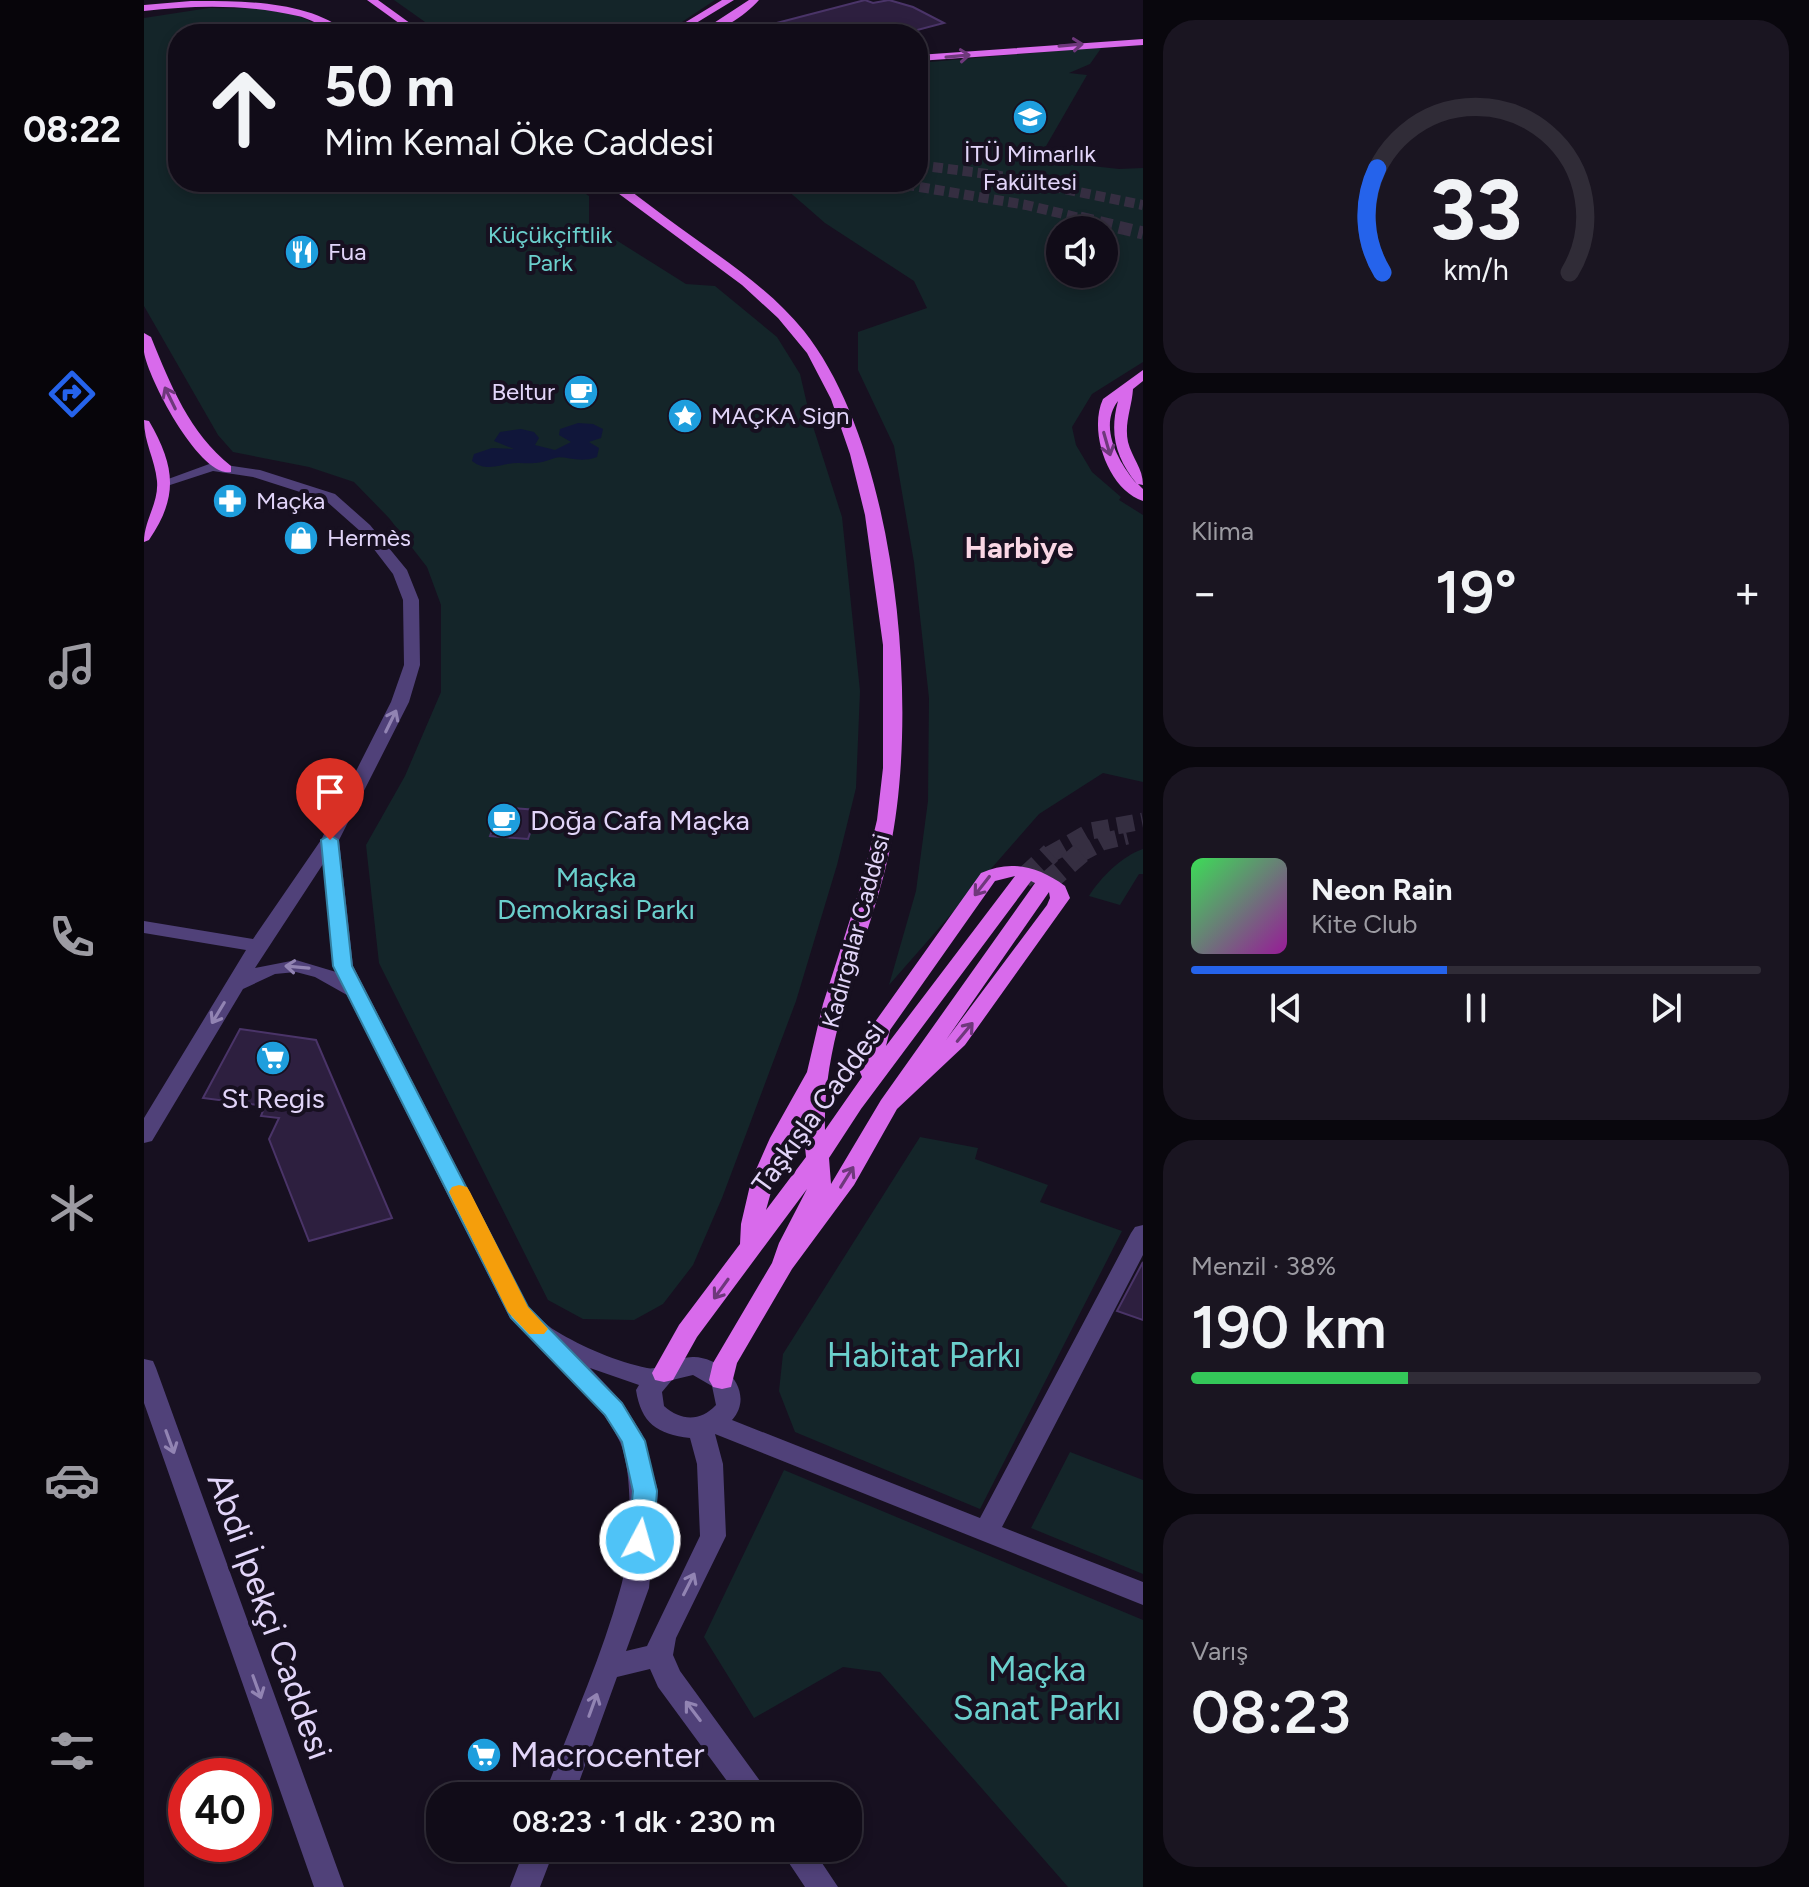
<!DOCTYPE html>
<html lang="tr">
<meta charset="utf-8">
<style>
:root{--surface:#110c18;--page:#1a1521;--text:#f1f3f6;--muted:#9c9ba2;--line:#302c37;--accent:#2563eb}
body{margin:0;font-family:Figtree,sans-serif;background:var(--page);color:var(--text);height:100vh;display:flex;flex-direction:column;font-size:30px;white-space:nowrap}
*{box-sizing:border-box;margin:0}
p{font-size:26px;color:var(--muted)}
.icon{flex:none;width:44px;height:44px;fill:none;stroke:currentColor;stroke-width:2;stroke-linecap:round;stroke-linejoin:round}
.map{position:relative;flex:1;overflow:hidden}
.side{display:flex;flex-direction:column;gap:20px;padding:20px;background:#09070d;width:666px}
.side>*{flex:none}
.top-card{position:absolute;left:24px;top:24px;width:760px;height:168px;border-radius:32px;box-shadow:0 4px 12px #0003,0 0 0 2px var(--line);background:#110c18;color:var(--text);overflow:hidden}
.fabs{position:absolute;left:902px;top:216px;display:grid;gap:16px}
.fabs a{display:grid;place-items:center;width:72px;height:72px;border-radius:50%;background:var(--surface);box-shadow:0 4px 12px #0003,0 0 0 2px var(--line);font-size:40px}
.speed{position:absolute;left:24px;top:1758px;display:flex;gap:16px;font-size:40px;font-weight:700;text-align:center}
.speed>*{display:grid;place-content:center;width:104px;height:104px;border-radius:50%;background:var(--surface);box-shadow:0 4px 12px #0003,0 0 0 2px var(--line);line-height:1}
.speed .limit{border:12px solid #d22;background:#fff;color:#111}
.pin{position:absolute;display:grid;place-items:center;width:68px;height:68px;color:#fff;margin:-82px -34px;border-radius:50% 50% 50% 0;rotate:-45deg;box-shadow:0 0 8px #0007}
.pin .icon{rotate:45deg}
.me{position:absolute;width:88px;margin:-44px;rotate:6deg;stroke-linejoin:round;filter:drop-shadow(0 0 6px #0008)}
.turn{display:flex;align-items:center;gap:28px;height:168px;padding:0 24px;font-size:36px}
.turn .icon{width:104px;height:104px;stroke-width:2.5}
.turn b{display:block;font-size:56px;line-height:68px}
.big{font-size:60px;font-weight:600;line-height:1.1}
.side .card{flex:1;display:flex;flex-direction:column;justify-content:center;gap:12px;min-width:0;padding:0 28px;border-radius:32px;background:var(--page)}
.side .dial{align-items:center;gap:0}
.dial svg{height:208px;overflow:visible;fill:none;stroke:var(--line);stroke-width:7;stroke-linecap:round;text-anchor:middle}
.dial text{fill:var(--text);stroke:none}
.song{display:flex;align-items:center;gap:24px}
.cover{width:96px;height:96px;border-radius:12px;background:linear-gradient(135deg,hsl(130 70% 55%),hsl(300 70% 35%))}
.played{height:8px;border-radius:4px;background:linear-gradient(90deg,var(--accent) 45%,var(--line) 45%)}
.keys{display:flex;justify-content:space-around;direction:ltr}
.heat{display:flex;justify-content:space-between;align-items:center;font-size:44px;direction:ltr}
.charge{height:12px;border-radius:6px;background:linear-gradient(90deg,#34c759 38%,var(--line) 0)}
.trip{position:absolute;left:282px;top:1782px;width:436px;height:80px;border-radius:32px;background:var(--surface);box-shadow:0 4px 12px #0003,0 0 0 2px var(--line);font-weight:600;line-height:80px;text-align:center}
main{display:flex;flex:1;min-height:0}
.dock{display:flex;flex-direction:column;width:144px;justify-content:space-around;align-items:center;background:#07050a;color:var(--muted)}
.dock .icon{width:56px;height:56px}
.dock .on{color:var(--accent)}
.dock b{font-size:36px;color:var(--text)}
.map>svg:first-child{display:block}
.green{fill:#142529;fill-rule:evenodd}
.water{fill:#10163a}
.building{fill:#2d1f3f;stroke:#4a3468;stroke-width:2}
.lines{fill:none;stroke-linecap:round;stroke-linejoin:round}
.major-tunnel-far3{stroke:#352e41;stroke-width:10;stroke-dasharray:10 5;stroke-linecap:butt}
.major-tunnel-far2{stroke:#352e41;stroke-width:13;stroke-dasharray:13 7;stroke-linecap:butt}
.major-tunnel-far1{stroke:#352e41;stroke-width:17;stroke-dasharray:17 8;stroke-linecap:butt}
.major-tunnel{stroke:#352e41;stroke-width:21;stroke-dasharray:21 11;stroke-linecap:butt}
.minor{fill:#504179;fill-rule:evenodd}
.major{fill:#d86aeb;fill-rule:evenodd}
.oneway{stroke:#6e387b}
.oneway2{stroke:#9284b3}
.route{fill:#4fc3f7;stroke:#337fa1;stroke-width:2}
.slow{fill:#f59e0b}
.labels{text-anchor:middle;stroke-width:8;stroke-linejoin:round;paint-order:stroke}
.far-poi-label{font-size:24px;fill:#e2d5f9;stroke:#171020;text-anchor:start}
.far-park-label{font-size:24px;fill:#6bd0cd;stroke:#171020}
.far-street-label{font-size:24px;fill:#e2d5f9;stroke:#171020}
.poi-label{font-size:28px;fill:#e2d5f9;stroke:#171020;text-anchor:start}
.park-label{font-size:28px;fill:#6bd0cd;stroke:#171020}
.street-label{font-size:28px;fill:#e2d5f9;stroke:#171020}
.far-district-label{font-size:30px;font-weight:bold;fill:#fad7e5;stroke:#171020}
.near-park-label{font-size:34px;fill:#6bd0cd;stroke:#171020}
.near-street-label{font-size:34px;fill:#e2d5f9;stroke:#171020}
.near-poi-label{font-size:34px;fill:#e2d5f9;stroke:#171020;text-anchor:start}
</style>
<main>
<nav class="dock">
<b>08:22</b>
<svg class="icon on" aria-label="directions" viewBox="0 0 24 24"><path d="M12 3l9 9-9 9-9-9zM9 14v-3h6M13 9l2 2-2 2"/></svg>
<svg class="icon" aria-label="music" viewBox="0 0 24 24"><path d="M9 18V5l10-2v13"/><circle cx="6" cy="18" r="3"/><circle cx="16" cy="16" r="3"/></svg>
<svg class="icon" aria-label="phone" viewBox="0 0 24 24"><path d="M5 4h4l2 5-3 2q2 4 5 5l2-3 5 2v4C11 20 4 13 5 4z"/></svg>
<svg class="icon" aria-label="climate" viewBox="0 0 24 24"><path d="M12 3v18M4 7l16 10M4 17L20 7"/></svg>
<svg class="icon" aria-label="car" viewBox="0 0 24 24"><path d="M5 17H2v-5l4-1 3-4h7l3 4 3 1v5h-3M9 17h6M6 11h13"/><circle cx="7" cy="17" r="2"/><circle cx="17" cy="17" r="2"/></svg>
<svg class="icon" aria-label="filters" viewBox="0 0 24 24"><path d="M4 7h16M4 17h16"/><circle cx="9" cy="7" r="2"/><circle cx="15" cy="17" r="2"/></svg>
</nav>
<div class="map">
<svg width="999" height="1887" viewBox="0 0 999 1887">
<rect width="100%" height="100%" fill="#171020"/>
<path class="green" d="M 250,0 L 571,0 L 520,34 L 298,34 Z
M 65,8 C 101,9 156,4 182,34 L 34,34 L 34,182 L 424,182 L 445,196 L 445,223 L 542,284 L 571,286 L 633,337 L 656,374 L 666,417 L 698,517 L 716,691 L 712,788 L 693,865 L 652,1001 L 578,1198 L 549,1265 L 519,1304 L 490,1320 L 439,1319 L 404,1300 L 235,963 L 222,845 L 261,776 L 297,692 L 297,605 L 283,567 L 245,518 L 210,482 L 165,467 L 89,452 L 74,435 L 0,306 L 0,18 Z
M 958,47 L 946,64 L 925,73 L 943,75 L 894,160 L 975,169 L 999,168 L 999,362 L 948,394 L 928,427 L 932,445 L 948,472 L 977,497 L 975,500 L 999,515 L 999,782 L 959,773 L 895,814 L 745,985 L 772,891 L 784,801 L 785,698 L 770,562 L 750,446 L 714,370 L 714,332 L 783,308 L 770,281 L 681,223 L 634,182 L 774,182 L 774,63 ZM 916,230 L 960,230 L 960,274 L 916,274 Z
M 999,849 L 999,874 L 995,874 L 976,905 L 945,896 C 957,877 978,856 999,849 Z
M 776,1137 L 834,1148 L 831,1159 L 904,1185 L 896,1202 L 978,1231 L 836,1509 L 651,1432 L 635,1391 L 639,1354 Z
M 926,1452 L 999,1480 L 999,1574 L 887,1528 Z
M 640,1470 L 999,1620 L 999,1887 L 924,1887 L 736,1672 L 699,1667 L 610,1718 L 560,1637 Z"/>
<path class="water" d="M 434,423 L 449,424 L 459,429 L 457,438 L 445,442 L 455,448 L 453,457 C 435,464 420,455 411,458 C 397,463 390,464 375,463 C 359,462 345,474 328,461 L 330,454 L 348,448 L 370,449 L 350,441 L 356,432 L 377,429 L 390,432 L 395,438 L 391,445 L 411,450 L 427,442 L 415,435 L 416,429 Z"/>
<path class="building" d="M 721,0 L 729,3 L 745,0 L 769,7 L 800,23 L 758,34 L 622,34 L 621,26 Z
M 356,807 L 394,810 L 384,839 L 346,836 Z
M 96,1029 L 172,1040 L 248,1218 L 165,1241 L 125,1139 L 135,1118 L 117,1116 L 121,1106 L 59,1098 Z
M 999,1262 L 999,1320 L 973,1311 Z"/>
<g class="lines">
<path class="major-tunnel-far3" d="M 774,165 L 851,175 L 999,205
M 746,182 L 882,205 L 944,220"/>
<path class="major-tunnel-far2" d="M 936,218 L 999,233"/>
<path class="major-tunnel-far1" d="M 905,855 L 947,831 L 999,821
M 934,855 L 958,842 L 983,836"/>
<path class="major-tunnel" d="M 879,879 L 907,853
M 900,885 L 937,853"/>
<path class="minor" d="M 68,463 L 116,470 L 191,494 L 226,525 L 263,570 L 275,600 L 276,665 L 265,702 L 195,840 L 209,966 L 384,1306 C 393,1314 401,1325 412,1331 C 438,1347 474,1362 503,1368 C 515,1371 535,1356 550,1357 C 581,1358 612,1393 588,1420 L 836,1518 L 987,1233 L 991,1227 L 999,1225 L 999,1255 L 858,1527 L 999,1582 L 999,1605 L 571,1434 L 579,1464 L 582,1536 L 532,1638 L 529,1655 L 536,1671 L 627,1796 L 594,1796 L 514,1687 L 506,1669 L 473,1677 L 430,1796 L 400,1796 C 425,1729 457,1659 476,1590 C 487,1555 491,1473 475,1440 C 453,1395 402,1353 366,1318 L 203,995 L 171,977 L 152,972 L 131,974 L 99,989 L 8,1141 L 0,1143 L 0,1118 L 102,950 L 0,933 L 0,921 L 109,939 L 177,840 L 247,702 L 260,665 L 259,600 L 249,574 L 216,531 L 181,500 L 109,477 L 69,471 L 23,486 L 16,482 ZM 179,864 L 192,972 L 152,960 L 111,968 ZM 446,1368 L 495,1385 L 492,1390 C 497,1423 513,1434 546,1438 L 553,1464 L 556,1536 L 503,1646 L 482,1651 L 505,1588 L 514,1491 L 498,1434 L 478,1402 ZM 549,1375 L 568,1386 L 572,1405 C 556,1422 537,1421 520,1406 L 518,1392 L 528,1380 Z
M 0,1359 L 9,1361 L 12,1368 L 200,1887 L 170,1887 L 0,1403 Z
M 381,1848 L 411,1848 L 396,1887 L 366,1887 Z
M 635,1848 L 668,1848 L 694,1887 L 661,1887 Z"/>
<path class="major" d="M 223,0 L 234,0 L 281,34 L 270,34 Z
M 578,0 L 590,0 L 534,34 L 522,34 Z
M 605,0 L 615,0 C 601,16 574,34 553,34 Z
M 47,1 C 97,1 166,0 205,34 C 187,34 172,20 154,16 C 103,4 51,5 0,11 L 0,5 Z
M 999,39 L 999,45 L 774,61 L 774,55 Z
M 459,182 L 477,184 C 497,198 515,213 535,227 C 579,259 626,289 660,331 C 753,448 776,706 746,849 C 726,943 678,1032 681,1130 L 718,1077 L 714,1067 L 726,1029 L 837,873 C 867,859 895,867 921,886 L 926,898 L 821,1045 L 753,1109 L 710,1185 L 648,1269 L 593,1363 L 587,1387 L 578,1389 L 569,1387 L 565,1380 L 569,1363 L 628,1263 L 635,1243 L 663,1189 L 553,1337 L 529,1380 L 520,1382 L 511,1380 L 508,1373 L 535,1325 L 596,1244 L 597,1224 L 607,1181 L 626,1138 L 663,1072 L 679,1004 L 718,882 L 733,820 L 739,768 L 739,645 L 721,515 L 706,454 L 687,399 L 663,353 L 634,318 L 598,285 ZM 871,876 L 742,1046 L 746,1030 L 851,881 ZM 887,881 L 891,883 L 737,1100 L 687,1184 L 685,1158 L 717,1109 ZM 905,892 L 906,898 L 903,905 L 802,1040 ZM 658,1117 L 662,1157 L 622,1210 L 630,1181 Z
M 0,333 L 7,337 C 27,386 45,432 87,466 L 87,472 C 56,478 4,379 0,352 C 0,346 0,339 0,333 Z
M 999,370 L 999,381 L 989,389 C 988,407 980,423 984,442 C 988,458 999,468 999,485 L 994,484 L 999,489 L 999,501 C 964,490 944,431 959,399 ZM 974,401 C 965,434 972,458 993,484 C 975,463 954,427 974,401 Z
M 0,420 L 5,421 C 31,466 35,496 5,540 L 0,542 C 0,520 15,503 13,481 C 11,459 0,443 0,420 Z"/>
</g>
<defs><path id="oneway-shaft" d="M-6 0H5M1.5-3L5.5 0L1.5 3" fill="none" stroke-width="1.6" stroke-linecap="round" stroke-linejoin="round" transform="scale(2)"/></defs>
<g class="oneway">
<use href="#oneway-shaft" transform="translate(927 45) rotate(-5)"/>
<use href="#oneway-shaft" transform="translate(814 56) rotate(-5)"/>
<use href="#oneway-shaft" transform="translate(26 398) rotate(-116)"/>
<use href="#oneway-shaft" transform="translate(963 444) rotate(74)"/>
<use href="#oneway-shaft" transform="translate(838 886) rotate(128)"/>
<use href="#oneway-shaft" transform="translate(821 1032) rotate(-50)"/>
<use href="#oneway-shaft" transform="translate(703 1177) rotate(-58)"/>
<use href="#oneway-shaft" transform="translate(577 1289) rotate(126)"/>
</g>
<g class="oneway2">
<use href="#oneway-shaft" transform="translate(247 721) rotate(-64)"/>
<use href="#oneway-shaft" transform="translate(153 967) rotate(-175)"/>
<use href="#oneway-shaft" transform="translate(74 1013) rotate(121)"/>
<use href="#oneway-shaft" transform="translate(26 1442) rotate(70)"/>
<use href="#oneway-shaft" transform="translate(545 1584) rotate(-63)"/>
<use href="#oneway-shaft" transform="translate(113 1687) rotate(70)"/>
<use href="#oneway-shaft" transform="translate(449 1705) rotate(-70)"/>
<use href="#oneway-shaft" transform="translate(549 1711) rotate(-127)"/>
</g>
<path class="route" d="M 186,835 L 194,840 L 208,966 L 384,1307 L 478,1403 L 501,1441 L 513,1491 L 509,1540 L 505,1547 L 496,1550 L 488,1547 L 484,1540 L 489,1491 L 478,1442 L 461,1415 L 367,1318 L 189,966 L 177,840 Z"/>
<path class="slow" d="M 315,1185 L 323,1187 L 326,1192 L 384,1307 L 404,1329 L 400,1334 L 385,1334 L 364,1312 L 305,1192 L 308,1187 Z"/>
<defs>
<g id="university-disc" transform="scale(1.8)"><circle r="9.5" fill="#1e9edd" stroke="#171020"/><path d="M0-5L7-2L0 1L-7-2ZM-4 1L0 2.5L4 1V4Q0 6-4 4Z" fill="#fff"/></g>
<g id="restaurant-disc" transform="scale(1.8)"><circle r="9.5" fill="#1e9edd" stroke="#171020"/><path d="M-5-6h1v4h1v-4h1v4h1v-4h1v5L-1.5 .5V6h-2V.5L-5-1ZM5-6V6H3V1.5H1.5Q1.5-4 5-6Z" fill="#fff"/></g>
<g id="cafe-disc" transform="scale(1.8)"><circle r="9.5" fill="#1e9edd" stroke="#171020"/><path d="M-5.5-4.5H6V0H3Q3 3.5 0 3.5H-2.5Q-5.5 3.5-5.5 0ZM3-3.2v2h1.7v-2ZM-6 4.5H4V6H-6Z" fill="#fff"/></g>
<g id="sight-disc" transform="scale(1.8)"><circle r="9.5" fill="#1e9edd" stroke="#171020"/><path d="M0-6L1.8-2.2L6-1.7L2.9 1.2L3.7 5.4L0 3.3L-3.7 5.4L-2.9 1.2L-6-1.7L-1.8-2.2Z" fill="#fff"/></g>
<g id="pharmacy-disc" transform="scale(1.8)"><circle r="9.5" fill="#1e9edd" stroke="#171020"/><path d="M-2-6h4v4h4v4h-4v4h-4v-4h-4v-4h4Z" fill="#fff"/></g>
<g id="shop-disc" transform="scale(1.8)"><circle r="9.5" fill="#1e9edd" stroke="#171020"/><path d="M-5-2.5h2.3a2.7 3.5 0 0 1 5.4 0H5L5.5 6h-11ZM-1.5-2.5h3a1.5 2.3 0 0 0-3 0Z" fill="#fff"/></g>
<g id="supermarket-disc" transform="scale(1.8)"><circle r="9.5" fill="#1e9edd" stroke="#171020"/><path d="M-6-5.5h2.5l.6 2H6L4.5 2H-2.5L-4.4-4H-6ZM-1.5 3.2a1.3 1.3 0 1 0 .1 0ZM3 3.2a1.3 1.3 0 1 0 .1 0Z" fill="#fff"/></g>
</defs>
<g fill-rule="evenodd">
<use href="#university-disc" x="886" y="117"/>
<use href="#restaurant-disc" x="158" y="252"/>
<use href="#cafe-disc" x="437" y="392"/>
<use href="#sight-disc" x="541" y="416"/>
<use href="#pharmacy-disc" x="86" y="501"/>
<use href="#shop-disc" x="157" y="538"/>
<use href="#cafe-disc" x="360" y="820"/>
<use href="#supermarket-disc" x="129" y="1058"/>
<use href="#supermarket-disc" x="340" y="1755"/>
</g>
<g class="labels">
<g class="far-poi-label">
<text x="886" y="162" text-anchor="middle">İTÜ Mimarlık<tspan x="886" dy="28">Fakültesi</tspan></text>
<text x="184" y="260">Fua</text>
<text x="411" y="400" text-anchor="end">Beltur</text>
<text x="567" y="424">MAÇKA Sign</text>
<text x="112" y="509">Maçka</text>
<text x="183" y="546">Hermès</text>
</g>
<g class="far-park-label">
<text x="406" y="243">Küçükçiftlik<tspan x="406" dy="28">Park</tspan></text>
</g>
<g class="far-street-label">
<text transform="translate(712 931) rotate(-75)" y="8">Kadırgalar Caddesi</text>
</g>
<g class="poi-label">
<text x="386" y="830">Doğa Cafa Maçka</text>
<text x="129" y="1108" text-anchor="middle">St Regis</text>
</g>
<g class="park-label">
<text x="452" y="887">Maçka<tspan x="452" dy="32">Demokrasi Parkı</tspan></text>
</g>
<g class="street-label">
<text transform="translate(674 1107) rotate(-54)" y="10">Taşkışla Caddesi</text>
</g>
<g class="far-district-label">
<text x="875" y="558">Harbiye</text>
</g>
<g class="near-park-label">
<text x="780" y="1367">Habitat Parkı</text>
<text x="893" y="1681">Maçka<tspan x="893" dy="39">Sanat Parkı</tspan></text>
</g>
<g class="near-street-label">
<text transform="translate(126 1616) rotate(70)" y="12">Abdi İpekçi Caddesi</text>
</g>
<g class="near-poi-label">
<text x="366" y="1767">Macrocenter</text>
</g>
</g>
</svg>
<div class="fabs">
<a><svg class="icon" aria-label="sound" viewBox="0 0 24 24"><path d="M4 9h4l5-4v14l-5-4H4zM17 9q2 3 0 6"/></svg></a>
</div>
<div class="speed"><div class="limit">40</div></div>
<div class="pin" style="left:186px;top:840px;background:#d93025"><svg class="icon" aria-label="arrive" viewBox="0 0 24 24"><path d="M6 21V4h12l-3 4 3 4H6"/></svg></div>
<svg class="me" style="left:496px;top:1540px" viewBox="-20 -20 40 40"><circle r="17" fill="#4fc3f7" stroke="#fff" stroke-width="3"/><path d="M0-11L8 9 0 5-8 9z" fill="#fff"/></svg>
<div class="trip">08:23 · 1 dk · 230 m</div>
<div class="top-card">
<div class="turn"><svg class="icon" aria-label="ahead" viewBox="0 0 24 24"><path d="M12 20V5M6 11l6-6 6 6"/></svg><div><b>50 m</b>Mim Kemal Öke Caddesi</div></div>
</div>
</div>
<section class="side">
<div class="card dial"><svg viewBox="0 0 100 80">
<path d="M14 69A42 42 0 1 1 86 69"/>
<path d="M14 69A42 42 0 0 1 12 29" stroke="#2563eb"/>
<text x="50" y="56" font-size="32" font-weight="700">33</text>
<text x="50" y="72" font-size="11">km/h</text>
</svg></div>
<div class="card"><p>Klima</p>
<div class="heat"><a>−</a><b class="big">19°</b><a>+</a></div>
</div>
<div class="card">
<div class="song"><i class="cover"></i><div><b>Neon Rain</b><p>Kite Club</p></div></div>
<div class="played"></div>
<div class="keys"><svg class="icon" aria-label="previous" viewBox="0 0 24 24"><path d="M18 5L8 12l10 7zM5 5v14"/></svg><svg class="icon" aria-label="pause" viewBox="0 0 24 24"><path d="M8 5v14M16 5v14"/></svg><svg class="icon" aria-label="next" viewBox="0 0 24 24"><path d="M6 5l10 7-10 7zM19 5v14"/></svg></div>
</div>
<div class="card"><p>Menzil · 38%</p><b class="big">190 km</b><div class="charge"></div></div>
<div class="card"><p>Varış</p><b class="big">08:23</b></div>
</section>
</main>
